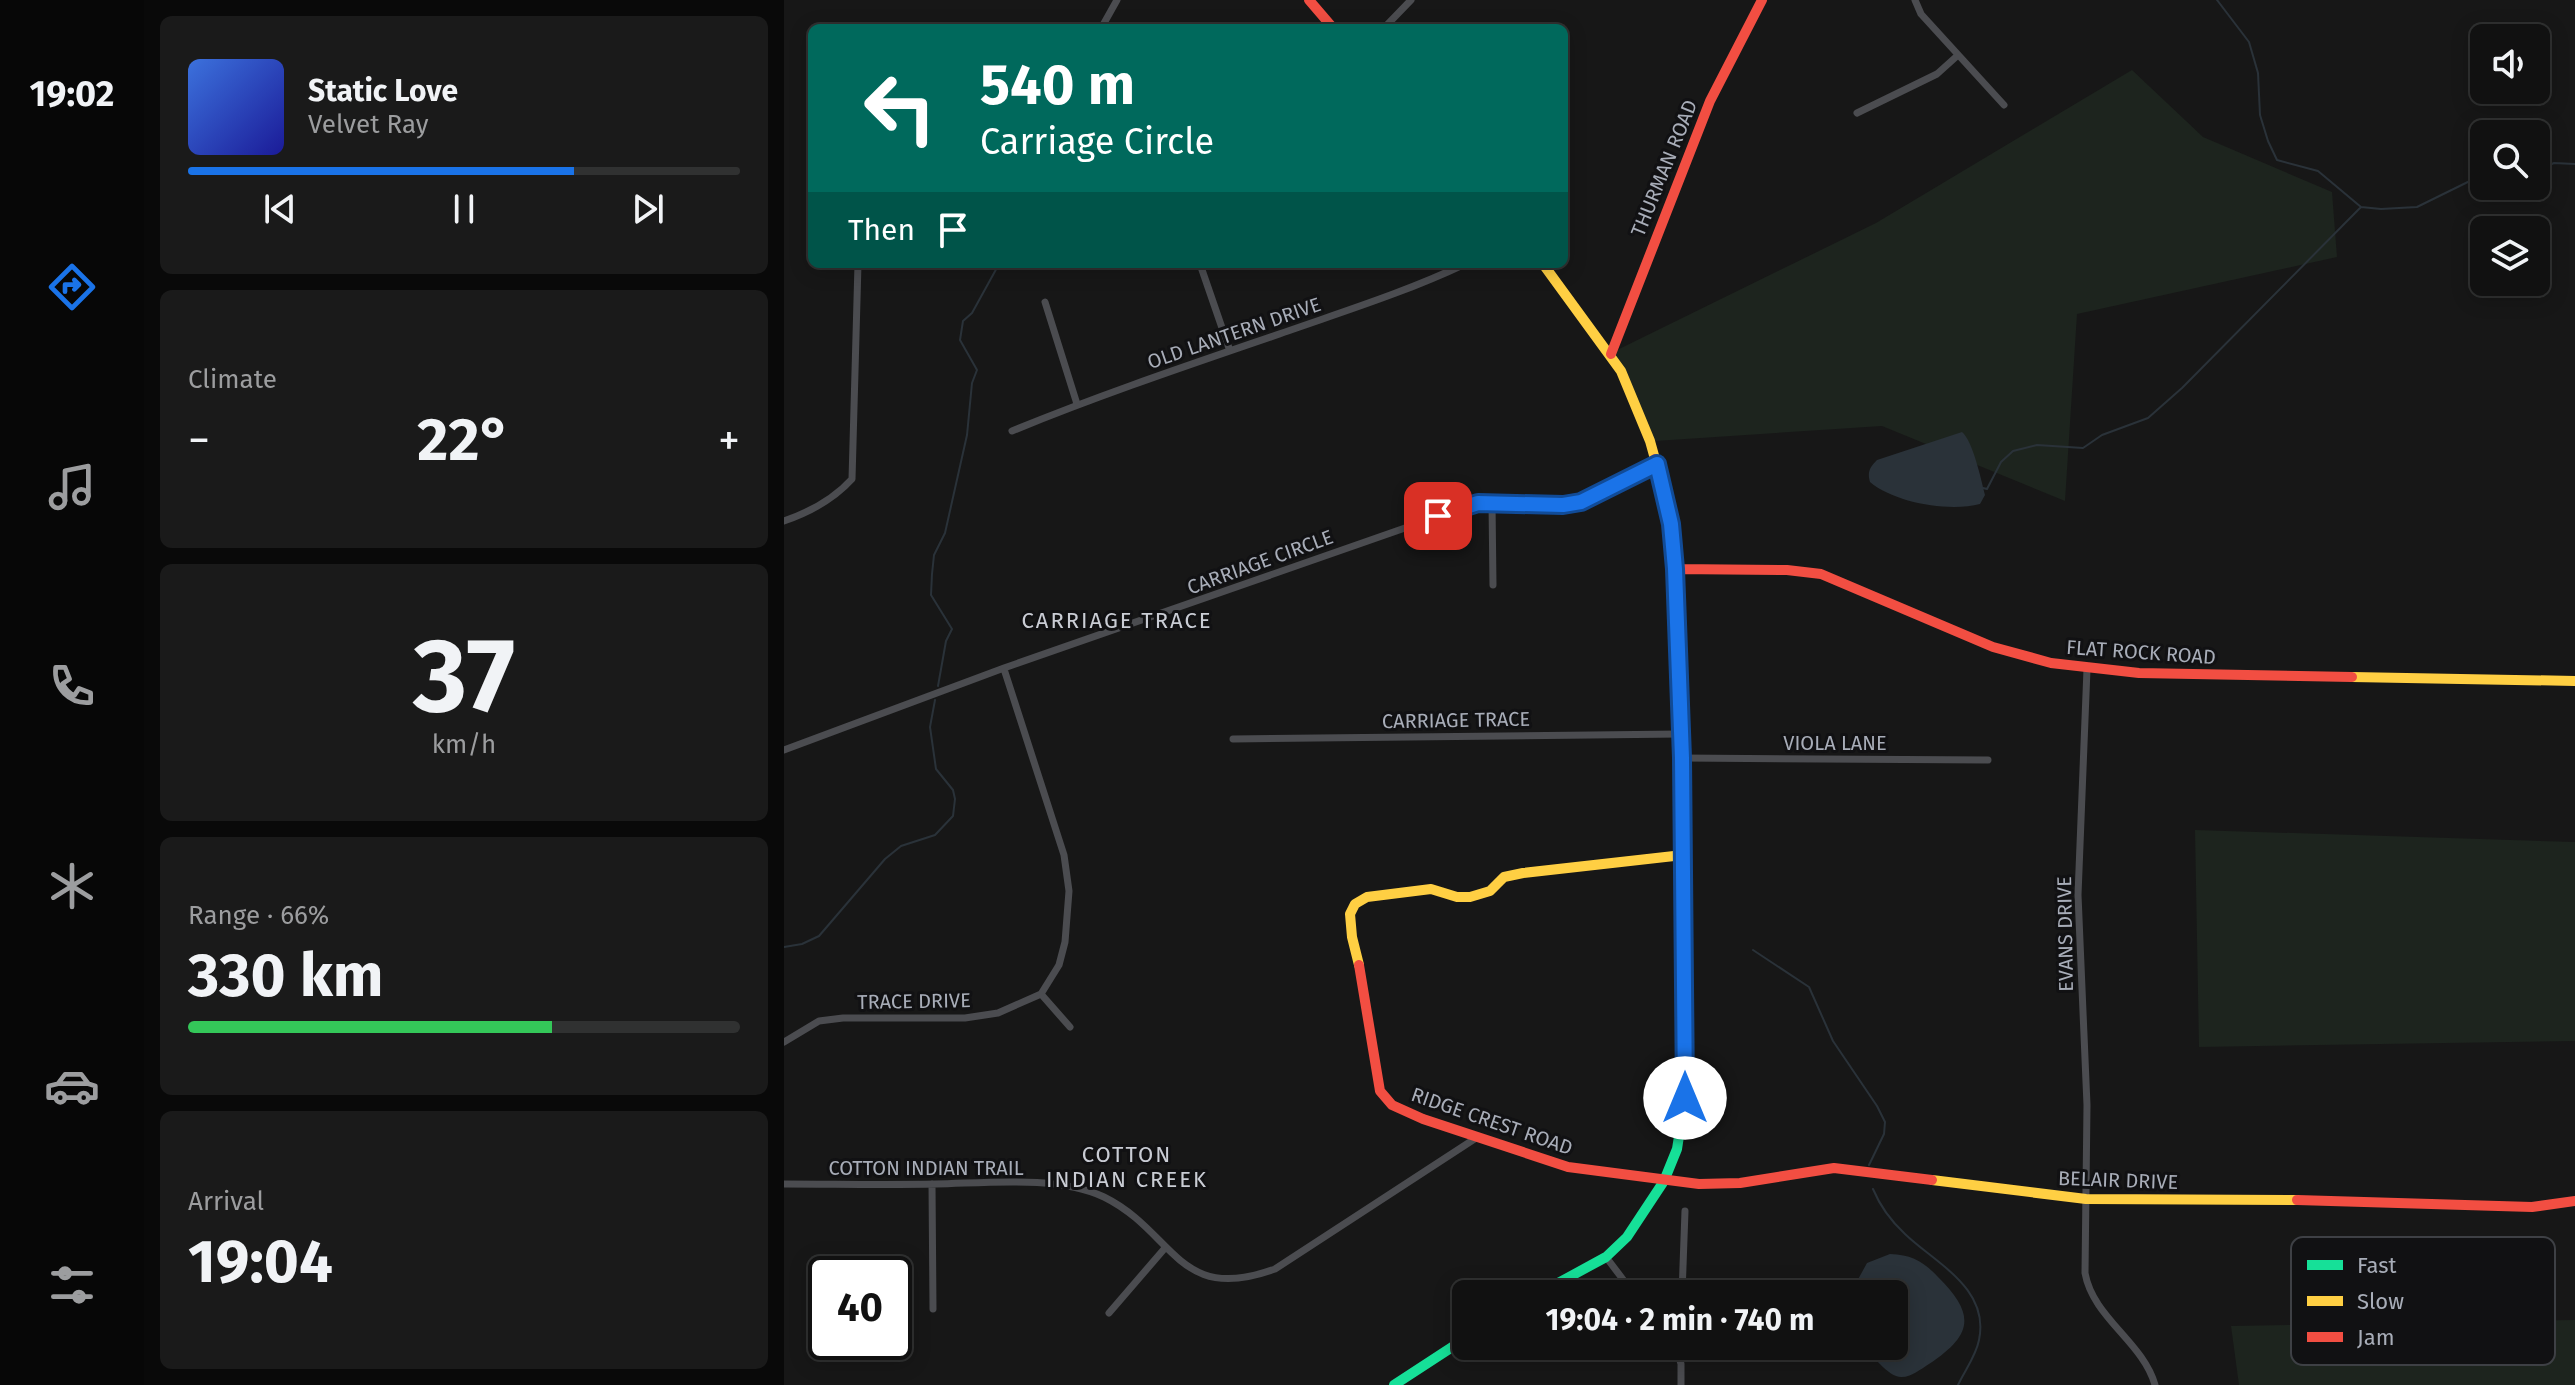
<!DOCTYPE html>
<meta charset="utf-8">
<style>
:root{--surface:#111;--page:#1a1a1a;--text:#f1f3f6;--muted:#9c9d9f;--line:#303131;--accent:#1a73e8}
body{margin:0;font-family:"Fira Sans",sans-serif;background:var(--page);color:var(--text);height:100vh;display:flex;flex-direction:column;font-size:30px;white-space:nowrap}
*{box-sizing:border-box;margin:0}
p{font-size:26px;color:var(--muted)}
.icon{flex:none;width:44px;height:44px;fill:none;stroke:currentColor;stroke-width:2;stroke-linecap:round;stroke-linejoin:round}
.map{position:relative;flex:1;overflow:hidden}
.details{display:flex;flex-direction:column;gap:16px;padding:16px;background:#090909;width:640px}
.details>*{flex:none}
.hud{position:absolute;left:24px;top:24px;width:760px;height:244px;border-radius:12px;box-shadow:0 4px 20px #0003,0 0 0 2px var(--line);background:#00695c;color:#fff;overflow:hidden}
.tools{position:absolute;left:1686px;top:24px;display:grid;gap:16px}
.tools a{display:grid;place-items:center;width:80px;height:80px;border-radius:12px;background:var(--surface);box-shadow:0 4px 20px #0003,0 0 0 2px var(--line);font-size:40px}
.speed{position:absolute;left:24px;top:1256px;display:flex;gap:16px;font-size:40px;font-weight:700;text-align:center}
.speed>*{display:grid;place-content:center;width:104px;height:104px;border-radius:50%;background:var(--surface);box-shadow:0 4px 20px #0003,0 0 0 2px var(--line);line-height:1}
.speed .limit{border:4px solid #111;border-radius:12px;background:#fff;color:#111}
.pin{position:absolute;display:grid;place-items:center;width:68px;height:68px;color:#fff;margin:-34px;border-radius:16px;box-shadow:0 4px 12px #0006}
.me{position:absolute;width:88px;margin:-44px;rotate:0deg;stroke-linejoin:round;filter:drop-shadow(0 0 6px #0008)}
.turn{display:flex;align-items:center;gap:28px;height:168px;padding:0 40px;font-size:36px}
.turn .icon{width:104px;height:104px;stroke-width:2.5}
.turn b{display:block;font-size:56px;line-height:68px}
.then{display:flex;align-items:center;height:76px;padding:0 40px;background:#0003;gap:16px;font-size:30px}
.big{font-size:60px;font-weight:700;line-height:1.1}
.details .card{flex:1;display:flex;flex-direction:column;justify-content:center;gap:12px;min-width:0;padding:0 28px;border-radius:12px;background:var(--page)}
.details .dial{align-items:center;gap:0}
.dial b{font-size:104px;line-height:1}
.song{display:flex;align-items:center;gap:24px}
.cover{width:96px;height:96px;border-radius:12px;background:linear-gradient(135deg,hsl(220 70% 55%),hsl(240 70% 35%))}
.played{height:8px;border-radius:4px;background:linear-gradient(90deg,var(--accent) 70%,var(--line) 70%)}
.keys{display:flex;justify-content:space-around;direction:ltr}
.heat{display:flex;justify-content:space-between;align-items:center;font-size:44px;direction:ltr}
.charge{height:12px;border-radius:6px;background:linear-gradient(90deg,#34c759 66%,var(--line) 0)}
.trip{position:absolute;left:668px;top:1280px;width:456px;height:80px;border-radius:12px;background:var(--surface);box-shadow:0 4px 20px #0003,0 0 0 2px var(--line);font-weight:700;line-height:80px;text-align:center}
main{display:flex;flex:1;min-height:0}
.dock{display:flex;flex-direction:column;width:144px;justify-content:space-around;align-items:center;background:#070707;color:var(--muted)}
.dock .icon{width:56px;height:56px}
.dock .active{color:var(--accent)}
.dock b{font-size:36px;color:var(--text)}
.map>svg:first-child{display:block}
.green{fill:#1d241e}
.water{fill:#2a3239}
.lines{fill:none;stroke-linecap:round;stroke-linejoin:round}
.stream{stroke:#2a3239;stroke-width:2}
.street{stroke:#4b4c50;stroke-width:7}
.fast{stroke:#16e098;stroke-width:10}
.slow{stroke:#ffcf43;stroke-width:10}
.jam{stroke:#f24e42;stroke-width:10}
.route-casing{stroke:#114b97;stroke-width:20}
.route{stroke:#1a73e8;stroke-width:14}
.labels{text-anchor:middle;stroke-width:6;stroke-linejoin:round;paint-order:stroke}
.street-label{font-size:20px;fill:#a8adb8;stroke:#111113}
.neighbourhood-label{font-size:22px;letter-spacing:2px;fill:#c9ccd4;stroke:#111113}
.key{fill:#111113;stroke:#3e4045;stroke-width:2}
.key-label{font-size:22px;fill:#a8adb8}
</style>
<main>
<nav class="dock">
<b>19:02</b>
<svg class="icon active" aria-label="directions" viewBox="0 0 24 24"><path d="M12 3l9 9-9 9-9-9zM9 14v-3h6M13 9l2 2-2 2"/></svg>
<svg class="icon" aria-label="music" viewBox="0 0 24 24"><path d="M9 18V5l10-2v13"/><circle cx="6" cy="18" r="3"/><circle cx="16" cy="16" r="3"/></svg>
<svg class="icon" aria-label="phone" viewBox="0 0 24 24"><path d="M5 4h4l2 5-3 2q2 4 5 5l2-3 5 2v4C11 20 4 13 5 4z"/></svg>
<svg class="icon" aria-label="climate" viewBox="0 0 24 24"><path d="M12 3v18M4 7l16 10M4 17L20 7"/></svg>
<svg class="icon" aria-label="car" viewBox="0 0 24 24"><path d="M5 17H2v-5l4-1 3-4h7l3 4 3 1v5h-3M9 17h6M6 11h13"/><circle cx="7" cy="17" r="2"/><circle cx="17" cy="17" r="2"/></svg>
<svg class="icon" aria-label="filters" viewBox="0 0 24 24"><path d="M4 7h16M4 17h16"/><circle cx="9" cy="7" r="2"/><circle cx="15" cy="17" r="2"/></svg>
</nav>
<section class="details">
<div class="card">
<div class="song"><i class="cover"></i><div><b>Static Love</b><p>Velvet Ray</p></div></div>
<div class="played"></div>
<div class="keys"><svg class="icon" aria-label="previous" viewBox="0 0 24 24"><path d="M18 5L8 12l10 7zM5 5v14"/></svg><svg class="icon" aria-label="pause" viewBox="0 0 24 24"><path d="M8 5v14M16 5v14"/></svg><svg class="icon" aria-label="next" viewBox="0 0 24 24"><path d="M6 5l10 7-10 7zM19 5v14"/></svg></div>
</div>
<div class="card"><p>Climate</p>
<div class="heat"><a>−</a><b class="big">22°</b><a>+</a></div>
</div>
<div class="card dial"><b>37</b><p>km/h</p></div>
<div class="card"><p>Range · 66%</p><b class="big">330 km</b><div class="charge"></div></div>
<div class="card"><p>Arrival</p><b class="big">19:04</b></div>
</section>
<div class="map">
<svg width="1791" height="1385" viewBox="0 0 1791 1385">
<rect width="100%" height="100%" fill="#171717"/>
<path class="green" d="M 1348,70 L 1419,137 L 1548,192 L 1553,257 L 1293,314 L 1281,501 L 1098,426 L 871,441 L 827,353 L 1092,223 Z
M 1411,830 L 1791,842 L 1791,1041 L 1415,1047 Z
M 1791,1320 L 1791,1385 L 1455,1385 L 1447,1326 Z"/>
<path class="water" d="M 1178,432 C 1189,441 1197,479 1201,495 L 1196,504 C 1165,512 1111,503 1086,482 C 1083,472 1086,467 1093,460 Z
M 1106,1254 C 1128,1255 1139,1261 1154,1277 C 1191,1314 1190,1334 1145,1364 C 1137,1369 1127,1377 1118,1377 C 1105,1378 1088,1355 1080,1346 L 1110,1346 L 1110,1294 L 1066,1294 L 1083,1263 Z"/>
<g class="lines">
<path class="stream" d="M 1433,0 L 1465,42 L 1474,73 L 1476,115 L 1484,141 L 1493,160 L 1534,171 L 1577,207 L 1597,209 L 1633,207 L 1700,174
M 1752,171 L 1770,163 L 1791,164
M 1199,488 L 1203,489 L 1217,462 L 1229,451 L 1253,445 L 1299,448 L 1318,435 L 1364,418 L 1398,388 L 1577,207
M 154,686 L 162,641 L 168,629 L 147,595 L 148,574 L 150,555 L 161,533 L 183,435 L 188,383 L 193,370 L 176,340 L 179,321 L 188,313 L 215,264
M 0,947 L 18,944 L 35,936 L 101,859 L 117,846 L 151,835 L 169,816 L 171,799 L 169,790 L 152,769 L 146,727 L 151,700
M 969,950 L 1025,987 L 1049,1041 L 1093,1106 L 1101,1122 L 1100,1134 L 1085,1165
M 1089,1189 C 1096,1206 1107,1221 1121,1234 C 1151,1263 1206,1288 1195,1340 C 1192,1356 1181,1370 1174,1385"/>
<path class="street" d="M 1131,0 L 1137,14 L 1220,105
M 315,28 L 319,25 L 333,0
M 600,28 L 627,0
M 1073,113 L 1153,74 L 1173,56
M 416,264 L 446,351
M 261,302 L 293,404
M 228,431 C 318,394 411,363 504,331 C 564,310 624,291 681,264
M 708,503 L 709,585
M 0,521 C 26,512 49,500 68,479 L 74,264
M 1303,669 L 1294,895 L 1303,1105 L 1301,1273 C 1309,1318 1359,1342 1371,1385
M 449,739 L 896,734
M 0,750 L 220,668 L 684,506 L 694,503 L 779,505 L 797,502 L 873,464
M 898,758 L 1204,760
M 257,994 L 286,1027
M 0,1042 L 35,1021 L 59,1018 L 181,1018 L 214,1013 L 257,994 L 275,965 L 281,942 L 285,891 L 280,855 L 220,669
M 0,1184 C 51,1184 102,1185 152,1184 C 203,1183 273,1175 320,1197 C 391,1232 393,1305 491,1269 L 692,1138
M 148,1184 L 149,1309
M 822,1257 L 850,1294
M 898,1294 L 901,1211
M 325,1313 L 381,1248
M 892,1346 L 897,1364 L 897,1385"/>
<path class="fast" d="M 754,1294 L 822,1257 L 843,1237 L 880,1181 L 893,1149 L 901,1098 L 899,888
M 610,1385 L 682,1338"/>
<path class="slow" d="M 759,264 L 837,371 L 866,441 L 871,459
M 1568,677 L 1791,681
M 575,965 L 568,937 L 566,914 L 571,904 L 583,897 L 647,889 L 673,897 L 686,897 L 706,891 L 720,877 L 739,873 L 899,855
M 1148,1180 L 1302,1199 L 1513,1200"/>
<path class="jam" d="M 525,0 L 549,28
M 827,354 L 926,101 L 978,0
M 871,459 L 887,524 L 898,758 L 899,888
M 891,569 L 1003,570 L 1037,574 L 1209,647 L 1267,663 L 1355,673 L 1568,677
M 575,965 L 596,1091 L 608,1105 L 639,1119 L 784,1167 L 915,1184 L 956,1183 L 1050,1168 L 1148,1180
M 1513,1200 L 1748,1207 L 1791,1201"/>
</g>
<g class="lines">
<g class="route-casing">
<path id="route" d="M 654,516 L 694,503 L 779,505 L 797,502 L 873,464 L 887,524 L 891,569 L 898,758 L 901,1098"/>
</g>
<use href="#route" class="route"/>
</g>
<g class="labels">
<g class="street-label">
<text transform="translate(880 168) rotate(-68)" y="7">THURMAN ROAD</text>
<text transform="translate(450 333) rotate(-19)" y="7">OLD LANTERN DRIVE</text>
<text transform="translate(476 562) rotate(-20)" y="7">CARRIAGE CIRCLE</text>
<text transform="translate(1357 652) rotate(4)" y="7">FLAT ROCK ROAD</text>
<text transform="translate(672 720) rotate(-1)" y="7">CARRIAGE TRACE</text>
<text x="1051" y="750">VIOLA LANE</text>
<text transform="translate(1281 934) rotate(-91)" y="7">EVANS DRIVE</text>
<text transform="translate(130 1001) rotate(-1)" y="7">TRACE DRIVE</text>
<text transform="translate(708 1121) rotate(19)" y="7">RIDGE CREST ROAD</text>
<text x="142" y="1175">COTTON INDIAN TRAIL</text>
<text transform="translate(1334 1180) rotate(2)" y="7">BELAIR DRIVE</text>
</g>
<g class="neighbourhood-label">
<text x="333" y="628">CARRIAGE TRACE</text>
<text x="343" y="1162">COTTON<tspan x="343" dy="25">INDIAN CREEK</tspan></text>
</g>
</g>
<rect x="1507" y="1237" width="264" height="128" rx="12" class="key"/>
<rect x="1523" y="1260" width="36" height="10" fill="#16e098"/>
<rect x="1523" y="1296" width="36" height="10" fill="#ffcf43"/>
<rect x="1523" y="1332" width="36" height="10" fill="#f24e42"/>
<g class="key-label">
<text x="1573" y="1273">Fast</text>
<text x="1573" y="1309">Slow</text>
<text x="1573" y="1345">Jam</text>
</g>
</svg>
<div class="tools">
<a><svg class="icon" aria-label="sound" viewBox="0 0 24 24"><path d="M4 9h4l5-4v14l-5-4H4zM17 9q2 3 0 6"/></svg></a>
<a><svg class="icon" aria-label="search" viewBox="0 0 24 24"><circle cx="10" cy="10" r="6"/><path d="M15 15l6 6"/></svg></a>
<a><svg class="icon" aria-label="layers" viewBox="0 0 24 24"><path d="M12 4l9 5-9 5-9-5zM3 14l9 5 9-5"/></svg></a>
</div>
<div class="speed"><div class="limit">40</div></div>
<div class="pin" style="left:654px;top:516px;background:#d93025"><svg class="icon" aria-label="arrive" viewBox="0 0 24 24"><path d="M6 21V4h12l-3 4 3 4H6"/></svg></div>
<svg class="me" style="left:901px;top:1098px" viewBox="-20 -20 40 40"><circle r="19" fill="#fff"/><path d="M0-13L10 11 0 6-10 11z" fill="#1a73e8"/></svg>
<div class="trip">19:04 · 2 min · 740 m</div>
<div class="hud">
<div class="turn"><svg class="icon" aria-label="left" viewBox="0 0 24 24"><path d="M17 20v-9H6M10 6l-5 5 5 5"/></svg><div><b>540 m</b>Carriage Circle</div></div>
<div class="then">Then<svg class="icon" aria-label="arrive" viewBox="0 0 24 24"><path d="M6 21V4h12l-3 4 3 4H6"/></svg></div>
</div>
</div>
</main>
